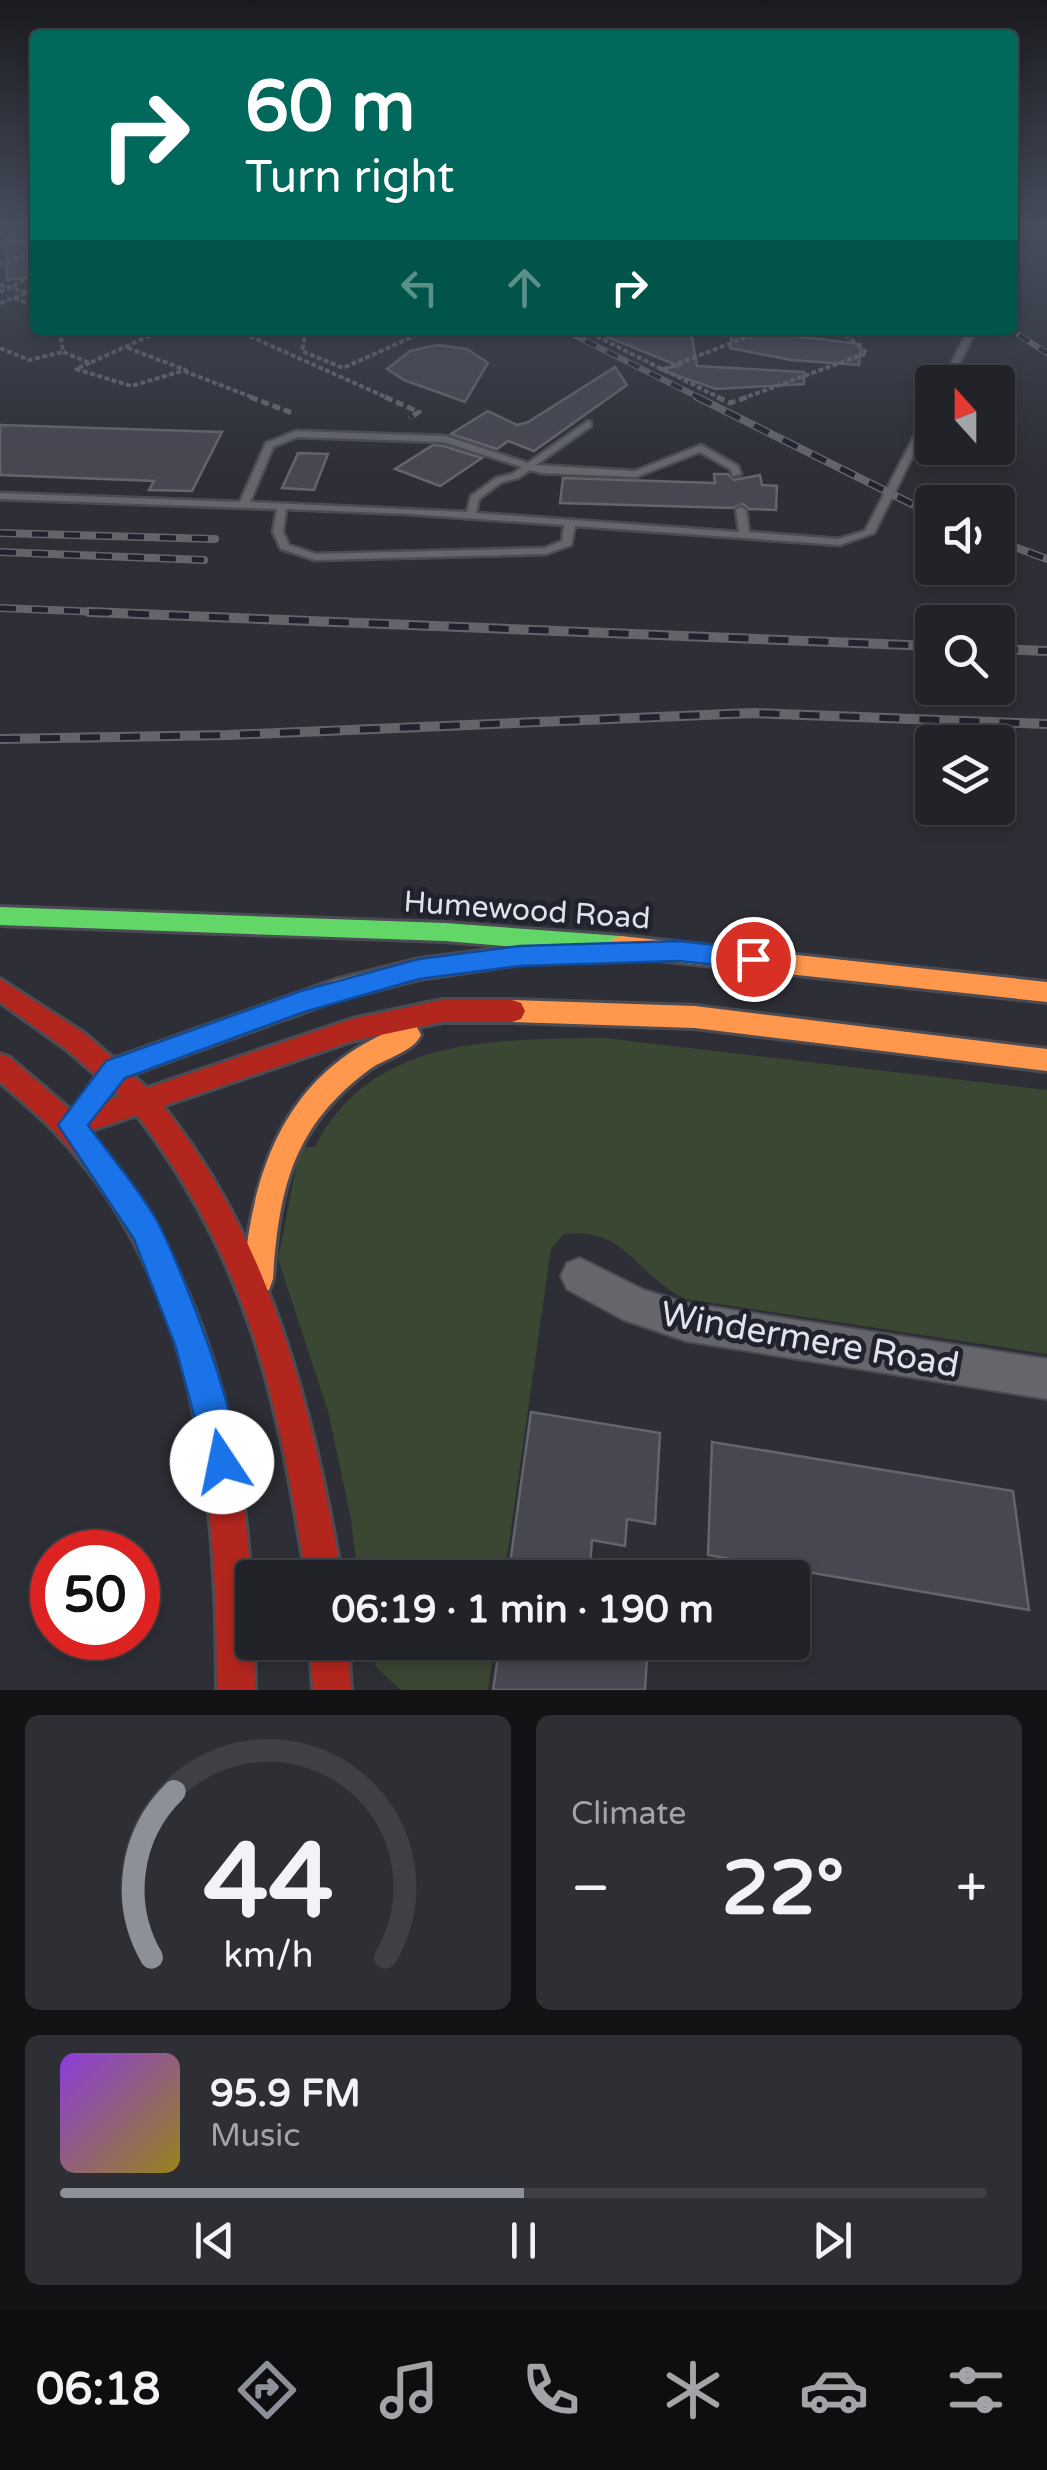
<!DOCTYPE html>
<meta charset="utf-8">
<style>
:root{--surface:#222328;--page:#2e2f34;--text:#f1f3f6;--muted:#a2a4a8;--line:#3f4045;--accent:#8c9099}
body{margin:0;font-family:"Varela Round",sans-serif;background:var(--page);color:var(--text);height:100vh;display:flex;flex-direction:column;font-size:38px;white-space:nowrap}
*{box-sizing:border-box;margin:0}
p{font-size:32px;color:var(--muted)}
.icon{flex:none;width:55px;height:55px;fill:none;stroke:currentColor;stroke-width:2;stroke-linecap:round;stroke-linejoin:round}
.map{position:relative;height:1690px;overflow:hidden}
.drawer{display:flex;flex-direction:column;gap:25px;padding:25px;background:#131316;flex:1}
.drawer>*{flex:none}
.top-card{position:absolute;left:30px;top:30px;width:988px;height:305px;border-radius:10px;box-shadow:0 5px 15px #0003,0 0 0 2px var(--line);background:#00695c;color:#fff;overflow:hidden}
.needle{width:65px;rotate:339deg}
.buttons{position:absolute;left:915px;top:365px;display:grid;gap:20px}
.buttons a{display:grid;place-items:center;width:100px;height:100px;border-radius:10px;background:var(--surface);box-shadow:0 5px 15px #0003,0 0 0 2px var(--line);font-size:50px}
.speed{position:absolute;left:30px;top:1530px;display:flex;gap:20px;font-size:50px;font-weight:700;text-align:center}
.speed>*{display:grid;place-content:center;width:130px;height:130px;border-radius:50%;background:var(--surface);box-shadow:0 5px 15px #0003,0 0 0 2px var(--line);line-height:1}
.speed .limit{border:15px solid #d22;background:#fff;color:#111}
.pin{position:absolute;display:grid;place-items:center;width:85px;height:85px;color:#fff;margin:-42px;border:5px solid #fff;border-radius:50%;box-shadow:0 2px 10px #0007}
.me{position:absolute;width:110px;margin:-55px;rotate:349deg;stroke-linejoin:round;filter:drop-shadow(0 0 8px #0008)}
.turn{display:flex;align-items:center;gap:35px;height:210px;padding:0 50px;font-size:45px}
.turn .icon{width:130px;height:130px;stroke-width:2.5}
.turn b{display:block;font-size:70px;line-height:85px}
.lanes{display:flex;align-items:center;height:95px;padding:0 50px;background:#0003;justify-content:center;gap:50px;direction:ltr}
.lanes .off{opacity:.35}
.big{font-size:75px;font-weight:700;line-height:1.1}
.drawer .widget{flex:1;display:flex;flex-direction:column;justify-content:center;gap:15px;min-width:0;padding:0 35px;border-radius:15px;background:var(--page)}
.drawer .dial{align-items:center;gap:0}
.dial svg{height:260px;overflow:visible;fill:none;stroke:var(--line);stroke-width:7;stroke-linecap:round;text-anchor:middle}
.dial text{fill:var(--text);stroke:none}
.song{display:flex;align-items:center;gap:30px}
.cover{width:120px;height:120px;border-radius:15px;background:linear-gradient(135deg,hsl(270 70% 55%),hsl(50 70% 35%))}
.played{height:10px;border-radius:5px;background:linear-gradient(90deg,var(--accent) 50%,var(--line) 50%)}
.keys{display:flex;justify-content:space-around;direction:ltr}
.heat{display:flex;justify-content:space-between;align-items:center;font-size:55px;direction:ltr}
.drawer .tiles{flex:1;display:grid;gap:25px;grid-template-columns:1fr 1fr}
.widget:last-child{grid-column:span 2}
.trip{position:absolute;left:235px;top:1560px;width:575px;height:100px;border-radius:10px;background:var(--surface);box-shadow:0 5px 15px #0003,0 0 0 2px var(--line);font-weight:700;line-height:100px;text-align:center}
.dock{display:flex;height:160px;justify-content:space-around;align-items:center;background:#0e0e10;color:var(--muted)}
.dock .icon{width:70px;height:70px}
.dock .current{color:var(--accent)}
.dock b{font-size:45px;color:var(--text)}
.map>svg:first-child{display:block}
.green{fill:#3a4733}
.building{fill:#464751;stroke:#64656b;stroke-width:2.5}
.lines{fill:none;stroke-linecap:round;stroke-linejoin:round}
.lane-casing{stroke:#4b4c53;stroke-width:5}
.street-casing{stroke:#4b4c53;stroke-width:4}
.fast-casing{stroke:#4b4c53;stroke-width:6}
.slow-casing{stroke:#4b4c53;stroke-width:6}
.jam-casing{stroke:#4b4c53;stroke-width:6}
.path-far1{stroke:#67686d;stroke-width:4;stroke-dasharray:5 2.5;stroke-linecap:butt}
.path{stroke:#67686d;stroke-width:5;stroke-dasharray:8 4;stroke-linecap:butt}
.lane{fill:#65666c;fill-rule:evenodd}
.street{fill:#65666c;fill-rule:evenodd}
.fast{fill:#63d668;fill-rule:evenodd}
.slow{fill:#ff974d;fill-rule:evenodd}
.jam{fill:#b3261e;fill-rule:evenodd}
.rail-far2-casing{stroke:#64656b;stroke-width:6}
.rail-far1-casing{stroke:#64656b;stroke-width:8}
.rail-casing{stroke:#64656b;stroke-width:10}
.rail-far2{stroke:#20222e;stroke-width:4;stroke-dasharray:12;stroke-linecap:butt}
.rail-far1{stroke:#20222e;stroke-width:5;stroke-dasharray:16;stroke-linecap:butt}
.rail{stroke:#20222e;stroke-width:6;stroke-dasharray:20;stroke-linecap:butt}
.route{fill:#1a73e8;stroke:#114b97;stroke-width:2.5}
.labels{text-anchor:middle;stroke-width:10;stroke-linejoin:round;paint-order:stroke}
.street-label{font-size:30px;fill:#e1e2eb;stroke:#20222e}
.near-street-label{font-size:35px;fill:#e1e2eb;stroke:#20222e}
</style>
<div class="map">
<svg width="1047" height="1690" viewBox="0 0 1047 1690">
<rect width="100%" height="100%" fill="#2e2f36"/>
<path class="green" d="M 604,1038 L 1047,1090 L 1047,1354 L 686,1299 C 636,1276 626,1226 564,1234 L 551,1249 L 504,1577 L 358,1577 L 351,1519 L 328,1411 L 278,1259 L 300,1147 L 315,1147 C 372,1035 494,1040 604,1038 Z
M 368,1643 L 495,1643 L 488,1690 L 401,1690 L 376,1667 Z"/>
<path class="building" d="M 6,238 L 35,247 L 35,277 L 7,280 Z
M 590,330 L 681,330 L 692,337 L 697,366 L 804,372 L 804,384 L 716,389 L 658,369 L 679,366 Z
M 732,336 L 795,336 L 861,344 L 859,365 L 791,360 L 730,348 Z
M 437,345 L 467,349 L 488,363 L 465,402 L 404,380 L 387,369 L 410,351 Z
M 615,367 L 627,385 L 534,451 L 508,441 L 497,449 L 451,434 L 488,411 L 517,425 L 528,422 Z
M 0,425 L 222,432 L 192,491 L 149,490 L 154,481 L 0,475 Z
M 433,445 L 443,446 L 482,458 L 440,486 L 395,469 Z
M 298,453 L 328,454 L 314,490 L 282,488 Z
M 714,474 L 728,474 L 734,480 L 760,475 L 762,485 L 777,486 L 776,510 L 749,509 L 743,504 L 733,508 L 560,503 L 563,478 L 715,483 Z
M 531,1412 L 660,1433 L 655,1524 L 627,1519 L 625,1546 L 592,1540 L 589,1578 L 508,1578 Z
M 712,1442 L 1013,1491 L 1029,1610 L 708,1555 Z
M 500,1642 L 648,1642 L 645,1690 L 493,1690 Z"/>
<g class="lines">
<g class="lane-casing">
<path id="lane" d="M 968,330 L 976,330 L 950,382 L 942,382 Z
M 932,407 L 932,418 L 874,533 L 840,545 L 575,526 L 571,545 L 546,554 L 315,560 L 281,549 L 273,532 L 277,509 L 0,499 L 0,493 L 240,502 L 266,443 L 296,431 L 445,436 L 528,463 L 588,421 L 591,422 L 591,426 L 536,465 L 635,471 L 701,445 L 738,466 L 741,474 L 733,476 L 730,469 L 700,452 L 636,477 L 541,473 L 530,470 L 518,478 L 502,482 L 479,499 L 476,513 L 739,532 L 736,510 L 741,507 L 746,510 L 749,532 L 839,539 L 865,531 L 928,410 ZM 297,437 L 444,442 L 522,467 L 512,474 L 496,478 L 471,496 L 467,512 L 250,502 L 273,447 ZM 286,509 L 409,514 L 564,525 L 562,541 L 545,548 L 316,554 L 289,545 L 283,532 Z"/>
</g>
<g class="street-casing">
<path id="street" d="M 580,1258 L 644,1290 L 686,1303 L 1047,1359 L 1047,1399 L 686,1341 L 624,1320 L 567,1289 L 561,1276 L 567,1263 Z"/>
</g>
<g class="fast-casing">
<path id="fast" d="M 0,907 L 445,923 L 621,936 L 630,939 L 633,946 L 630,953 L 621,956 L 445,941 L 0,925 Z"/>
</g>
<g class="slow-casing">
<path id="slow" d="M 621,936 L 1047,982 L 1047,1002 L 621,956 L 612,953 L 609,946 L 612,939 Z
M 520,946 L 529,949 L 532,956 L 529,963 L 419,979 L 337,1000 L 125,1077 C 115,1090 109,1103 91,1096 L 88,1088 L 107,1061 L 335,980 L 419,959 Z
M 512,1000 L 695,1006 L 1047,1049 L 1047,1071 L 695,1028 L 512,1022 L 503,1019 L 499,1011 L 503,1003 Z
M 408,1024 L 417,1027 L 421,1035 C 413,1052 386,1058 370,1069 C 293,1126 279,1188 273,1279 L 269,1290 L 258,1294 L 247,1290 L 243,1279 C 253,1163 289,1066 408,1024 Z"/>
</g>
<g class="jam-casing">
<path id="jam" d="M 0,979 L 84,1033 L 147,1088 L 352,1019 L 442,1000 L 512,1000 L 521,1003 L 525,1011 L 521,1019 L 512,1022 L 442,1022 L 352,1041 L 163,1106 C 272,1243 312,1408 342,1578 L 306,1578 C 278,1399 249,1262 137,1115 L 89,1131 C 228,1303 252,1479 255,1690 L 217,1690 C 217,1495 198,1282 56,1133 C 39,1115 19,1099 0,1082 L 0,1054 L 9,1057 L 73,1112 L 120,1096 L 66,1049 L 0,1002 Z
M 310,1642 L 348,1642 L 351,1690 L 313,1690 Z"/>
</g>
<path class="path-far1" d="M 0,232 L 35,243
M 0,246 L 17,240
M 0,265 L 35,251
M 0,285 L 28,292
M 0,292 L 24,280
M 14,298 L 35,306
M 0,303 L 35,290
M 60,330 L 63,352 L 90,363 L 162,330
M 236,330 L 390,399
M 306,330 L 302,351 L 343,368 L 423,332 L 468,330
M 593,330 L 588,332 L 722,399
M 0,348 L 29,360 L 63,352
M 90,363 L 76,369 L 131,386 L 186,370 L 125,347
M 664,369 L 765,330
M 184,371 L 257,399
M 741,399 L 867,353 L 840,330"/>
<path class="path" d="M 250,397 L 295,414
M 385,397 L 419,412 L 409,418
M 717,397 L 730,403 L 747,397"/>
<use href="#lane" class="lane"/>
<use href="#street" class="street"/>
<use href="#fast" class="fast"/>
<use href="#slow" class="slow"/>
<use href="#jam" class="jam"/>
<g class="rail-far2-casing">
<path id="rail-far2" d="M 564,330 L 702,399
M 1019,335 L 1047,353"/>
</g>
<g class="rail-far1-casing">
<path id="rail-far1" d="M 697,397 L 932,514
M 0,533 L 215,539
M 998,541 L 1047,559
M 0,552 L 204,560
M 0,608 L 151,614"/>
</g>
<g class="rail-casing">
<path id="rail" d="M 89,612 L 932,646
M 998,649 L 1047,651
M 0,739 L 229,735 L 752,713 L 1047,724"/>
</g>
<use href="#rail-far2" class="rail-far2"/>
<use href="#rail-far1" class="rail-far1"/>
<use href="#rail" class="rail"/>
</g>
<linearGradient id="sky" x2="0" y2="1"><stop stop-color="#191a1e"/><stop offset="0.49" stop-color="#464d5d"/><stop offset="1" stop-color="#464d5d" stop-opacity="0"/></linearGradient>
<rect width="1047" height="466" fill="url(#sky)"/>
<path class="route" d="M 679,941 L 753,949 L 765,959 L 753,969 L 679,961 L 520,966 L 419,979 L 304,1012 L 125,1078 L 88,1125 C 110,1156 137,1186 156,1219 C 178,1259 250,1437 234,1474 L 222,1479 L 210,1474 L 175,1345 L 134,1239 L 58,1125 L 106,1061 L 301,991 L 419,959 L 520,946 Z"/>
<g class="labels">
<g class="street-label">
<text transform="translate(527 910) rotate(4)" y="10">Humewood Road</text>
</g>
<g class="near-street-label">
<text transform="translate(810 1339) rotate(10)" y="12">Windermere Road</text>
</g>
</g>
</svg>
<div class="buttons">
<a><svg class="needle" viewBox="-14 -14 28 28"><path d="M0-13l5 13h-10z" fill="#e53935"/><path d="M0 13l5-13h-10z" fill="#a2a4a8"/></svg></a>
<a><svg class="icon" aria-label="sound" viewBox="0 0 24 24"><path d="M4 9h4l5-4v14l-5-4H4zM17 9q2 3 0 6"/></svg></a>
<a><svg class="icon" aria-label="search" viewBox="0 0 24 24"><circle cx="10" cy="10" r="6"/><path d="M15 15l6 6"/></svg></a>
<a><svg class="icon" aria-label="layers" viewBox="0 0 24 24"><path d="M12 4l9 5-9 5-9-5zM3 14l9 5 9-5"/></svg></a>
</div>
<div class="speed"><div class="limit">50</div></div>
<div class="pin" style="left:753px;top:959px;background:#d93025"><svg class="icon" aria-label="arrive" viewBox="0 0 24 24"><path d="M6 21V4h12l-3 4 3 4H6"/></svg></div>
<svg class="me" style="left:222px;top:1462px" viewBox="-20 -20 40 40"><circle r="19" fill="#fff"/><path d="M0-13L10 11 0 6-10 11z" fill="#1a73e8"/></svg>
<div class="trip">06:19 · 1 min · 190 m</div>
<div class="top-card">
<div class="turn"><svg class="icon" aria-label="right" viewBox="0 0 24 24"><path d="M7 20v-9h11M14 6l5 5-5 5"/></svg><div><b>60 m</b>Turn right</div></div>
<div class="lanes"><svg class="icon off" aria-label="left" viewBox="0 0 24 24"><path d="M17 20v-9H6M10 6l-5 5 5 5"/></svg><svg class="icon off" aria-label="ahead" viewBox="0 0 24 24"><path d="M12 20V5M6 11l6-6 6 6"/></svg><svg class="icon" aria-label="right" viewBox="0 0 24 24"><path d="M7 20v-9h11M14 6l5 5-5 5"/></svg></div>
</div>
</div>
<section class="drawer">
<div class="tiles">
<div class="widget dial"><svg viewBox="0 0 100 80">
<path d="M14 69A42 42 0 1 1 86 69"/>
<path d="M14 69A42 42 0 0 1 21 18" stroke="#8c9099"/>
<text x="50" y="56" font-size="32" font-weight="700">44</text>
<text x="50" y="72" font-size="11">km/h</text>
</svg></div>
<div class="widget"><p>Climate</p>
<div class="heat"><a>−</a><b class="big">22°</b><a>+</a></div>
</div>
<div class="widget">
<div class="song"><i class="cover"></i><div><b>95.9 FM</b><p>Music</p></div></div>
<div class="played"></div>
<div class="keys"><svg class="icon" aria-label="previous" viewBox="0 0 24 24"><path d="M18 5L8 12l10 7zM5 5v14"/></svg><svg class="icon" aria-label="pause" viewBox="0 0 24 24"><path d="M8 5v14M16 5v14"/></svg><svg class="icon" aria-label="next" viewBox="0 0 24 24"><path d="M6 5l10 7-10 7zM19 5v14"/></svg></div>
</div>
</div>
</section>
<nav class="dock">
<b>06:18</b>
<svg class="icon current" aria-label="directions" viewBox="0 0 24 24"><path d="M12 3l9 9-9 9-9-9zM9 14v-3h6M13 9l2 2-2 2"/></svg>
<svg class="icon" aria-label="music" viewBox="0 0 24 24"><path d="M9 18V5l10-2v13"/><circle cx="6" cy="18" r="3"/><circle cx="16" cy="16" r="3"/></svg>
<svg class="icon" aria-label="phone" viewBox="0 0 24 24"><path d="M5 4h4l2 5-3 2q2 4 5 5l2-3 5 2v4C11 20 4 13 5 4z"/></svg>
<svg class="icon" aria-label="climate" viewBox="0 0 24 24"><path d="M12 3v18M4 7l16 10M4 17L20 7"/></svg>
<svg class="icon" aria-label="car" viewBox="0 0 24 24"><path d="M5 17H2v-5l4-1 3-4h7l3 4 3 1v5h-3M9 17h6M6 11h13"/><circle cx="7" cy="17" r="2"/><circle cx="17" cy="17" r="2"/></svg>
<svg class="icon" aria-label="filters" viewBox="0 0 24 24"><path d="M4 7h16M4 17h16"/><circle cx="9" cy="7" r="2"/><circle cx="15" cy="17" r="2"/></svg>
</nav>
